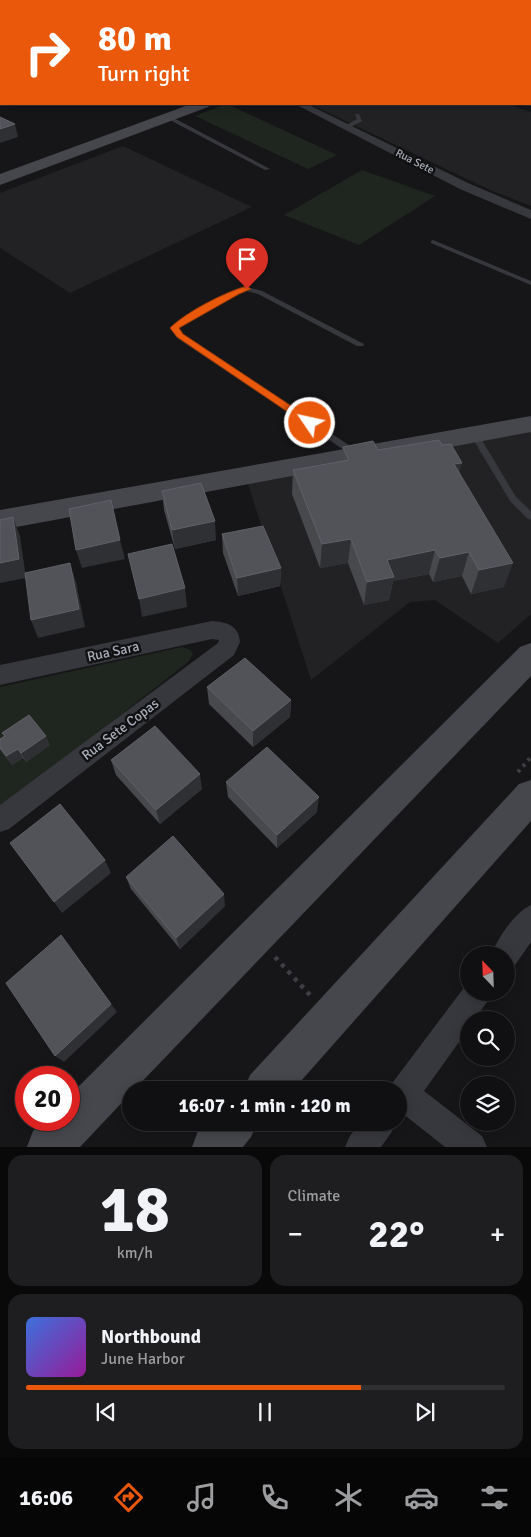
<!DOCTYPE html>
<meta charset="utf-8">
<style>
:root{--surface:#101012;--page:#1e1e20;--text:#f1f3f6;--muted:#9c9d9f;--line:#303032;--accent:#ea580c}
body{margin:0;font-family:Signika,sans-serif;background:var(--page);color:var(--text);height:100vh;display:flex;flex-direction:column;font-size:19px;white-space:nowrap}
*{box-sizing:border-box;margin:0}
p{font-size:16px;color:var(--muted)}
.icon{flex:none;width:28px;height:28px;fill:none;stroke:currentColor;stroke-width:2;stroke-linecap:round;stroke-linejoin:round}
.map{position:relative;height:1147px;overflow:hidden}
.sheet{display:flex;flex-direction:column;gap:8px;padding:8px;background:#09090a;flex:1}
.sheet>*{flex:none}
.top-card{position:absolute;left:0px;top:0px;width:531px;height:105px;box-shadow:0 2px 12px #0003,0 0 0 1px var(--line);background:#ea580c;color:#fff;overflow:hidden}
.needle{width:32px;rotate:337deg}
.controls{position:absolute;left:460px;top:946px;display:grid;gap:10px}
.controls a{display:grid;place-items:center;width:55px;height:55px;border-radius:50%;background:var(--surface);box-shadow:0 2px 12px #0003,0 0 0 1px var(--line);font-size:25px}
.speed{position:absolute;left:15px;top:1066px;display:flex;gap:10px;font-size:25px;font-weight:700;text-align:center}
.speed>*{display:grid;place-content:center;width:65px;height:65px;border-radius:50%;background:var(--surface);box-shadow:0 2px 12px #0003,0 0 0 1px var(--line);line-height:1}
.speed .limit{border:8px solid #d22;background:#fff;color:#111}
.pin{position:absolute;display:grid;place-items:center;width:42px;height:42px;color:#fff;margin:-51px -21px;border-radius:50% 50% 50% 0;rotate:-45deg;box-shadow:0 0 5px #0007}
.pin .icon{rotate:45deg}
.me{position:absolute;width:55px;margin:-28px;rotate:304deg;stroke-linejoin:round;filter:drop-shadow(0 0 4px #0008)}
.turn{display:flex;align-items:center;gap:18px;height:105px;padding:0 15px;font-size:22px}
.turn .icon{width:65px;height:65px;stroke-width:2.5}
.turn b{display:block;font-size:35px;line-height:42px}
.big{font-size:38px;font-weight:700;line-height:1.1}
.sheet .card{flex:1;display:flex;flex-direction:column;justify-content:center;gap:8px;min-width:0;padding:0 18px;border-radius:15px;background:var(--page)}
.sheet .dial{align-items:center;gap:0}
.dial b{font-size:65px;line-height:1}
.song{display:flex;align-items:center;gap:15px}
.cover{width:60px;height:60px;border-radius:8px;background:linear-gradient(135deg,hsl(220 70% 55%),hsl(300 70% 35%))}
.played{height:5px;border-radius:2px;background:linear-gradient(90deg,var(--accent) 70%,var(--line) 70%)}
.keys{display:flex;justify-content:space-around;direction:ltr}
.heat{display:flex;justify-content:space-between;align-items:center;font-size:28px;direction:ltr}
.sheet .tiles{flex:1;display:grid;gap:8px;grid-template-columns:1fr 1fr}
.card:last-child{grid-column:span 2}
.trip{position:absolute;left:122px;top:1081px;width:285px;height:50px;border-radius:25px;background:var(--surface);box-shadow:0 2px 12px #0003,0 0 0 1px var(--line);font-weight:700;line-height:50px;text-align:center}
.tab-bar{display:flex;height:80px;justify-content:space-around;align-items:center;background:#060607;color:var(--muted)}
.tab-bar .icon{width:35px;height:35px}
.tab-bar .current{color:var(--accent)}
.tab-bar b{font-size:22px;color:var(--text)}
.map>svg:first-child{display:block}
.built{fill:#222225}
.green{fill:#1e261f}
.lines{fill:none;stroke-linecap:round;stroke-linejoin:round}
.path-far1{stroke:#3d3f44;stroke-width:4;stroke-dasharray:3 4.5;stroke-linecap:butt}
.path{stroke:#3d3f44;stroke-width:4.5;stroke-dasharray:4 5.5;stroke-linecap:butt}
.lane{fill:#37383d;fill-rule:evenodd}
.street{fill:#37383d;fill-rule:evenodd}
.secondary{fill:#45474d;fill-rule:evenodd}
.wall{fill:#47494d}
.shaded-wall{fill:#2f3033}
.building{fill:#525359;stroke:#5f6168}
.route{fill:#ea580c;stroke:#983908}
.labels{text-anchor:middle;stroke-width:5;stroke-linejoin:round;paint-order:stroke}
.far-street-label{font-size:11px;fill:#a8adb8;stroke:#111113}
.street-label{font-size:14px;fill:#a8adb8;stroke:#111113}
</style>
<div class="map">
<svg width="531" height="1147" viewBox="0 0 531 1147">
<rect width="100%" height="100%" fill="#161618"/>
<path class="built" d="M 97,0 L 299,0 L 300,1 L 100,1 Z
M 310,104 L 507,104 L 531,112 L 531,206 L 490,190 Z
M 123,146 L 252,207 L 70,293 L 0,248 L 0,193 Z
M 531,429 L 531,614 L 498,643 L 435,600 L 410,602 L 311,680 L 247,481 Z"/>
<path class="green" d="M 227,104 L 337,155 L 308,169 L 195,116 Z
M 362,170 L 435,196 L 359,245 L 284,215 Z
M 182,647 L 191,650 L 193,654 L 188,662 L 0,810 L 0,687 Z"/>
<g class="lines">
<path class="path-far1" d="M 518,772 L 531,757"/>
<path class="path" d="M 275,957 L 310,995"/>
<path class="lane" d="M 530,26 L 531,26 L 531,28 L 530,28 Z
M 530,55 L 531,55 L 531,57 L 530,57 Z
M 355,114 L 359,114 L 362,121 L 349,128 L 345,128 L 345,126 L 357,119 Z
M 166,116 L 170,116 L 270,169 L 265,170 L 166,118 Z
M 433,240 L 531,281 L 531,285 L 431,243 L 431,241 Z
M 247,287 L 262,291 L 364,344 L 363,346 L 357,346 L 258,294 L 247,291 L 238,293 L 185,323 L 178,328 L 183,334 L 359,452 L 360,454 L 359,456 L 353,456 L 177,338 L 170,328 C 184,313 227,292 247,287 Z
M 474,431 L 477,432 L 516,497 L 531,511 L 531,520 L 528,519 L 510,501 L 470,434 Z"/>
<path class="street" d="M 305,0 L 313,0 L 314,1 L 306,1 Z
M 295,104 L 307,104 L 468,183 L 531,210 L 531,219 L 460,189 Z
M 212,621 C 226,622 239,625 240,642 L 234,655 L 9,829 L 0,832 L 0,805 L 218,643 L 219,640 L 212,639 L 0,685 L 0,665 Z
M 531,905 L 531,942 L 515,965 L 506,969 L 506,955 L 491,955 C 498,938 514,913 531,905 Z
M 469,981 L 469,992 L 491,992 L 487,1002 L 474,1020 L 469,1020 L 469,1028 L 424,1091 L 482,1136 L 487,1147 L 445,1147 L 402,1113 L 399,1114 L 399,1090 L 387,1090 Z
M 360,1122 L 396,1122 L 391,1133 L 381,1147 L 345,1147 L 350,1136 Z"/>
<path class="secondary" d="M 191,104 L 210,104 L 208,107 L 0,185 L 0,174 Z
M 531,416 L 531,432 L 0,530 L 0,510 Z
M 531,643 L 531,676 L 134,1090 L 131,1090 L 131,1093 L 80,1147 L 27,1147 L 33,1131 L 45,1120 L 69,1120 L 69,1096 L 520,647 Z
M 531,780 L 531,821 L 293,1090 L 244,1090 L 250,1075 L 519,784 Z
M 206,1122 L 258,1122 L 251,1137 L 243,1147 L 192,1147 L 198,1131 Z"/>
</g>
<path class="wall" d="M 343,447 L 378,450 L 459,473 L 504,587 L 471,594 L 462,576 L 433,582 L 429,574 L 393,581 L 389,600 L 364,605 L 348,563 L 320,568 L 292,494 L 293,470 L 342,461 Z
M 162,491 L 216,540 L 175,549 L 164,510 Z
M 222,534 L 281,568 L 280,586 L 238,596 L 223,553 Z
M 207,687 L 291,700 L 290,717 L 253,747 L 209,704 Z
M 2,733 L 50,745 L 26,762 L 23,758 L 12,765 L 0,749 L 0,739 L 4,736 Z
M 111,760 L 202,789 L 160,824 L 116,775 Z
M 226,782 L 317,812 L 277,848 L 228,797 Z
M 126,877 L 225,906 L 180,949 L 131,889 Z"/>
<path class="shaded-wall" d="M 15,124 L 18,137 L 0,143 L 0,129 Z
M 462,463 L 455,487 L 454,464 Z
M 13,517 L 20,536 L 26,578 L 0,583 L 0,563 Z
M 215,521 L 216,540 L 175,549 L 172,530 Z
M 351,539 L 348,563 L 320,568 L 322,544 Z
M 120,540 L 125,559 L 82,568 L 76,550 Z
M 435,550 L 429,574 L 393,581 L 389,600 L 364,605 L 367,582 L 387,560 Z
M 469,552 L 462,576 L 433,582 L 440,558 Z
M 70,563 L 76,582 L 85,627 L 38,638 L 31,620 Z
M 513,563 L 504,587 L 471,594 L 479,570 Z
M 281,568 L 280,586 L 238,596 L 237,578 Z
M 185,588 L 187,607 L 142,617 L 139,599 Z
M 291,700 L 290,717 L 253,747 L 253,731 Z
M 46,736 L 50,745 L 26,762 L 21,753 Z
M 18,749 L 23,758 L 12,765 L 6,756 Z
M 200,774 L 202,789 L 160,824 L 156,810 Z
M 319,797 L 317,812 L 277,848 L 277,835 Z
M 105,860 L 111,873 L 62,913 L 54,902 Z
M 224,894 L 225,906 L 180,949 L 176,938 Z
M 61,935 L 117,1012 L 64,1062 L 55,1056 Z"/>
<path class="building" d="M 0,117 L 15,124 L 0,129 Z
M 439,440 L 442,445 L 451,444 L 462,463 L 454,464 L 513,563 L 479,570 L 469,552 L 440,558 L 435,550 L 387,560 L 394,577 L 367,582 L 351,539 L 322,544 L 293,470 L 349,460 L 343,447 L 373,441 L 378,450 Z
M 201,483 L 215,521 L 172,530 L 162,491 Z
M 111,500 L 120,540 L 76,550 L 69,509 Z
M 13,517 L 19,559 L 0,563 L 0,520 Z
M 263,526 L 281,568 L 237,578 L 222,534 Z
M 172,544 L 185,588 L 139,599 L 128,554 Z
M 70,563 L 79,609 L 31,620 L 25,573 Z
M 245,658 L 291,700 L 253,731 L 207,687 Z
M 29,715 L 46,736 L 21,753 L 18,749 L 6,756 L 0,748 L 0,739 L 5,736 L 2,733 Z
M 155,726 L 200,774 L 156,810 L 111,760 Z
M 267,747 L 319,797 L 277,835 L 226,782 Z
M 60,804 L 105,860 L 54,902 L 10,843 Z
M 173,836 L 224,894 L 176,938 L 126,877 Z
M 61,935 L 111,1004 L 55,1056 L 6,983 Z"/>
<path class="route" d="M 247,286 L 251,289 L 239,294 L 179,328 L 183,334 L 314,421 L 314,425 L 307,425 L 177,337 L 170,328 C 186,312 225,292 247,286 Z"/>
<g class="labels">
<g class="far-street-label">
<text transform="translate(415 161) rotate(27)" y="4">Rua Sete</text>
</g>
<g class="street-label">
<text transform="translate(113 651) rotate(-12)" y="5">Rua Sara</text>
<text transform="translate(120 729) rotate(-37)" y="5">Rua Sete Copas</text>
</g>
</g>
</svg>
<div class="controls">
<a><svg class="needle" viewBox="-14 -14 28 28"><path d="M0-13l5 13h-10z" fill="#e53935"/><path d="M0 13l5-13h-10z" fill="#9c9d9f"/></svg></a>
<a><svg class="icon" aria-label="search" viewBox="0 0 24 24"><circle cx="10" cy="10" r="6"/><path d="M15 15l6 6"/></svg></a>
<a><svg class="icon" aria-label="layers" viewBox="0 0 24 24"><path d="M12 4l9 5-9 5-9-5zM3 14l9 5 9-5"/></svg></a>
</div>
<div class="speed"><div class="limit">20</div></div>
<div class="pin" style="left:247px;top:289px;background:#d93025"><svg class="icon" aria-label="arrive" viewBox="0 0 24 24"><path d="M6 21V4h12l-3 4 3 4H6"/></svg></div>
<svg class="me" style="left:310px;top:423px" viewBox="-20 -20 40 40"><circle r="17" fill="#ea580c" stroke="#fff" stroke-width="3"/><path d="M0-11L8 9 0 5-8 9z" fill="#fff"/></svg>
<div class="trip">16:07 · 1 min · 120 m</div>
<div class="top-card">
<div class="turn"><svg class="icon" aria-label="right" viewBox="0 0 24 24"><path d="M7 20v-9h11M14 6l5 5-5 5"/></svg><div><b>80 m</b>Turn right</div></div>
</div>
</div>
<section class="sheet">
<div class="tiles">
<div class="card dial"><b>18</b><p>km/h</p></div>
<div class="card"><p>Climate</p>
<div class="heat"><a>−</a><b class="big">22°</b><a>+</a></div>
</div>
<div class="card">
<div class="song"><i class="cover"></i><div><b>Northbound</b><p>June Harbor</p></div></div>
<div class="played"></div>
<div class="keys"><svg class="icon" aria-label="previous" viewBox="0 0 24 24"><path d="M18 5L8 12l10 7zM5 5v14"/></svg><svg class="icon" aria-label="pause" viewBox="0 0 24 24"><path d="M8 5v14M16 5v14"/></svg><svg class="icon" aria-label="next" viewBox="0 0 24 24"><path d="M6 5l10 7-10 7zM19 5v14"/></svg></div>
</div>
</div>
</section>
<nav class="tab-bar">
<b>16:06</b>
<svg class="icon current" aria-label="directions" viewBox="0 0 24 24"><path d="M12 3l9 9-9 9-9-9zM9 14v-3h6M13 9l2 2-2 2"/></svg>
<svg class="icon" aria-label="music" viewBox="0 0 24 24"><path d="M9 18V5l10-2v13"/><circle cx="6" cy="18" r="3"/><circle cx="16" cy="16" r="3"/></svg>
<svg class="icon" aria-label="phone" viewBox="0 0 24 24"><path d="M5 4h4l2 5-3 2q2 4 5 5l2-3 5 2v4C11 20 4 13 5 4z"/></svg>
<svg class="icon" aria-label="climate" viewBox="0 0 24 24"><path d="M12 3v18M4 7l16 10M4 17L20 7"/></svg>
<svg class="icon" aria-label="car" viewBox="0 0 24 24"><path d="M5 17H2v-5l4-1 3-4h7l3 4 3 1v5h-3M9 17h6M6 11h13"/><circle cx="7" cy="17" r="2"/><circle cx="17" cy="17" r="2"/></svg>
<svg class="icon" aria-label="filters" viewBox="0 0 24 24"><path d="M4 7h16M4 17h16"/><circle cx="9" cy="7" r="2"/><circle cx="15" cy="17" r="2"/></svg>
</nav>
